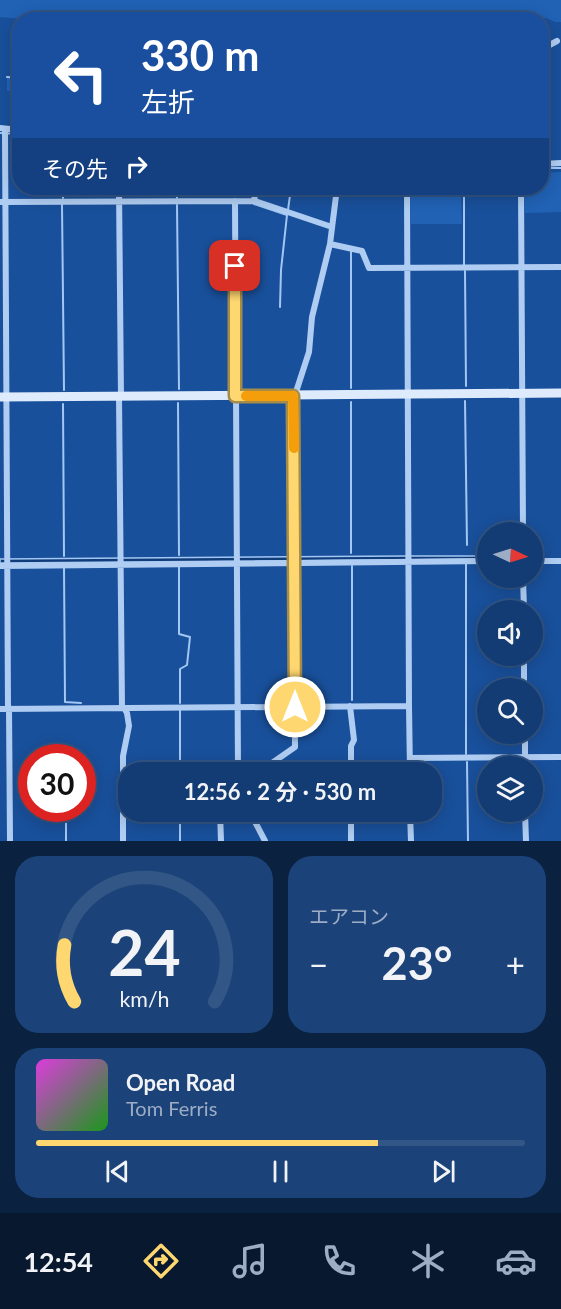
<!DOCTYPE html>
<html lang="ja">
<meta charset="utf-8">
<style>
:root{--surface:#133c74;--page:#1c4379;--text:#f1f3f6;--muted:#9dadc5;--line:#325686;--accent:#ffd770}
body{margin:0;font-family:Lato,"Noto Sans JP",sans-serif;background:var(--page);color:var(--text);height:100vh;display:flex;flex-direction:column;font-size:22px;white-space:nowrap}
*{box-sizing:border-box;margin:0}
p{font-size:20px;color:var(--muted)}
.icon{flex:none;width:33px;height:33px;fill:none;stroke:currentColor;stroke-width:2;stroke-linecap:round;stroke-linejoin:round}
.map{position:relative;height:841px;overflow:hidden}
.sheet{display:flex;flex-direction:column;gap:15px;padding:15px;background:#0a2140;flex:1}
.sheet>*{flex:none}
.top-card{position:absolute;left:12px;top:12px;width:537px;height:183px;border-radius:24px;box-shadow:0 3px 15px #0003,0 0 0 2px var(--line);background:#1a4fa0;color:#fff;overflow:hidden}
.needle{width:39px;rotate:94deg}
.fabs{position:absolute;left:477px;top:522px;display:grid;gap:12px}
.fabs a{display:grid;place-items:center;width:66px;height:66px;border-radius:50%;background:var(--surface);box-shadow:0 3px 15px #0003,0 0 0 2px var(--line);font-size:30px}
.speed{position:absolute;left:18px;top:744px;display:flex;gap:12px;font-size:30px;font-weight:700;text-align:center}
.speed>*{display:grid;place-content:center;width:78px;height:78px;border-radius:50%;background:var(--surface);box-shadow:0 3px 15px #0003,0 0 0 2px var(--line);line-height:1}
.speed .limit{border:9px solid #d22;background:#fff;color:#111}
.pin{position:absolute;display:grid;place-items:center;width:51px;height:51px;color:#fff;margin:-26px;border-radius:12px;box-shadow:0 3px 9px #0006}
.me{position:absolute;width:66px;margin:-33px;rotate:0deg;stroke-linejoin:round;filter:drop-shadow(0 0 4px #0008)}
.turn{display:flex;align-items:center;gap:21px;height:126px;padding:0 30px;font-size:27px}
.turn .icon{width:78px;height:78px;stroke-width:2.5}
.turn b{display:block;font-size:42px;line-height:51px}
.then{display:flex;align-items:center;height:57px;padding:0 30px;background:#0003;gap:12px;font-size:22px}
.big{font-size:45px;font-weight:700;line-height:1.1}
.sheet .tile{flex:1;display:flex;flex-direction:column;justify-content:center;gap:9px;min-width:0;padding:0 21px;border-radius:24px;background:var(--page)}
.sheet .dial{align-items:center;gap:0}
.dial svg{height:156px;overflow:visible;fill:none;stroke:var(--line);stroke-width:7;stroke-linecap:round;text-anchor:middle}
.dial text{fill:var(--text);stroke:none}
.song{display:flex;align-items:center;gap:18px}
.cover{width:72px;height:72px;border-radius:9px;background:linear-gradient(135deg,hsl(300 70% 55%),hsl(120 70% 35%))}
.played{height:6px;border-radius:3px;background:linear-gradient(90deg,var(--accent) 70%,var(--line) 70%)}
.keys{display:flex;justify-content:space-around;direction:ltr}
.heat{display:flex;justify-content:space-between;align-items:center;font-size:33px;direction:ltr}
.sheet .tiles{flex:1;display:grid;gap:15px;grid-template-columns:1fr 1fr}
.tile:last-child{grid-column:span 2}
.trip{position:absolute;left:118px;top:762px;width:324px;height:60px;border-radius:24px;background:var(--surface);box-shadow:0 3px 15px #0003,0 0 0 2px var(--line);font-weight:700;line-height:60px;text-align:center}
.dock{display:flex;height:96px;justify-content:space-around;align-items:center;background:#08182e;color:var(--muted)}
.dock .icon{width:42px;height:42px}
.dock .current{color:var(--accent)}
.dock b{font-size:27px;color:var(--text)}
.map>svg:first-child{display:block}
.green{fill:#2162b5}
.water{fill:#103c79;stroke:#a2c7f4;stroke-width:1.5}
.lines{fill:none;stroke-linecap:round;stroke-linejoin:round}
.stream{stroke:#a2c7f4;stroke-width:2}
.street{stroke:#afcdf2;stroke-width:6}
.secondary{stroke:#deebfc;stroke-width:9}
.route-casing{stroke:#a68c49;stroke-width:15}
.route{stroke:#ffd770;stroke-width:10}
.slow{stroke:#f59e0b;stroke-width:10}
</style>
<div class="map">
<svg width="561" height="841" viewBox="0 0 561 841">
<rect width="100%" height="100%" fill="#19509b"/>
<path class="green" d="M 0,0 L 561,0 L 561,22 L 555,22 L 546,18 L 34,20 L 0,17 Z
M 7,77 L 19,78 L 19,91 L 7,91 Z
M 561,172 L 561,212 L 525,213 L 524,188 L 542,188 L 542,173 Z
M 410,188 L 461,188 L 462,224 L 411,224 Z"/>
<path class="water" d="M 405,556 L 488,556 L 487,559 L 0,563 L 0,559 Z"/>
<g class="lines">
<path class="stream" d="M 7,77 L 20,78
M 0,133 L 20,134
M 542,168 L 561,168
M 63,188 L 63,198
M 177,188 L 177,198
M 464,188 L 464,265
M 254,204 L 287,215 L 281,270 L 280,307
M 62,205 L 64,390
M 177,205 L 179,389
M 288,210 L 291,188
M 351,251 L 351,388
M 465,271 L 466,386
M 239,337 L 239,388
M 465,401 L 467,545
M 351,402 L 351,553
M 178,403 L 179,555
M 63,404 L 64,556
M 466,564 L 466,754
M 352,566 L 352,700
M 64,567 L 65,702 L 81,703
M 179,567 L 179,634 L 190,637 L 187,665 L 180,669 L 180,703
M 180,710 L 180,772
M 66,756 L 66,758
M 467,762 L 468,841
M 66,808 L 66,841
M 180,812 L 180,841"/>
<path class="street" d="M 542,49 L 557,41
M 0,128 L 20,130
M 5,129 L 8,708
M 542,164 L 561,163
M 119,188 L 121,397
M 253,188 L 255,201
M 407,188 L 409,706
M 521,188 L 523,532
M 235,201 L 238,772
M 0,202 L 255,201 L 332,227
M 330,244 L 362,251 L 369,268 L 561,267
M 295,395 L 309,352 L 312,317 L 330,244 L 337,188
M 119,397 L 122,708
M 532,561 L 561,561
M 0,566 L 488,561
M 523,578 L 524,610
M 524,656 L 524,688
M 350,706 L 354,740 L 351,746 L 351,772
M 9,708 L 10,841
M 0,709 L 409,706 L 410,772
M 525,734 L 525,766
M 410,758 L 561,757
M 259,772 L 295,747 L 293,396
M 220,812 L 221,841
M 250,812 L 265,841
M 410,812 L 411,841
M 525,812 L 526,841
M 123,841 L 123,756 L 129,726 L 127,713 L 124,708
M 351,841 L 351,812"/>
<path class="secondary" d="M 0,397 L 561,393"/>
</g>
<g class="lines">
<g class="route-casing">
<path id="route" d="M 235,266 L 235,396 L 293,396 L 295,707"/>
</g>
<use href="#route" class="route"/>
<path class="slow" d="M 246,396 L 293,396 L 294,448"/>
</g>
</svg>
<div class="fabs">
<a><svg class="needle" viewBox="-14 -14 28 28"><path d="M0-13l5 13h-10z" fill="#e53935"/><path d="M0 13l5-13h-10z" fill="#9dadc5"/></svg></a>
<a><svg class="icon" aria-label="sound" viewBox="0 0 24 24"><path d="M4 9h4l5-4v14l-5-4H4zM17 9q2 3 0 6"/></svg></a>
<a><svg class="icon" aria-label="search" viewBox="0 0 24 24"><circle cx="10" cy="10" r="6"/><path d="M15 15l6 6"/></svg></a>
<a><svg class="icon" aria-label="layers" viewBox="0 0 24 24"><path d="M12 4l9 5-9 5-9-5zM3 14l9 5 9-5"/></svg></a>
</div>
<div class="speed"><div class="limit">30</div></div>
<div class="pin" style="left:235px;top:266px;background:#d93025"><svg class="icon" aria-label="arrive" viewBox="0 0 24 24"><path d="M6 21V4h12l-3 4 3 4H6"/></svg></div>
<svg class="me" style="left:295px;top:707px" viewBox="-20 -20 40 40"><circle r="17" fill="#ffd770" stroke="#fff" stroke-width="3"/><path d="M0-11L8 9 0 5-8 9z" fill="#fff"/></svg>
<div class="trip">12:56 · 2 分 · 530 m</div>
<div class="top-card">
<div class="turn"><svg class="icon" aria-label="left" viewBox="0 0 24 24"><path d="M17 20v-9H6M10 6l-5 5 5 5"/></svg><div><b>330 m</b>左折</div></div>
<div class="then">その先<svg class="icon" aria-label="right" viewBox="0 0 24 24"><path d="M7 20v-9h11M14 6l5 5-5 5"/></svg></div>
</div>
</div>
<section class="sheet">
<div class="tiles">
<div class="tile dial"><svg viewBox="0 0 100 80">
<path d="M14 69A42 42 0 1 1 86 69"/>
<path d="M14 69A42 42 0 0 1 9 40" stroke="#ffd770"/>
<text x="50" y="56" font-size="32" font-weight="700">24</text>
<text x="50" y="72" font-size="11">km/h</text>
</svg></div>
<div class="tile"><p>エアコン</p>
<div class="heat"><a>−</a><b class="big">23°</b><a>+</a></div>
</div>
<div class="tile">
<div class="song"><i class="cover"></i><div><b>Open Road</b><p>Tom Ferris</p></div></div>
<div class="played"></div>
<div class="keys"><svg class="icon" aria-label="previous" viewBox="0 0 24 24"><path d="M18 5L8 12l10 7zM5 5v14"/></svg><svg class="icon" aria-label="pause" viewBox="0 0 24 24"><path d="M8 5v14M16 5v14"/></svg><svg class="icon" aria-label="next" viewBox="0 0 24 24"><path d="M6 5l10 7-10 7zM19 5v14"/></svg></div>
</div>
</div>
</section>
<nav class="dock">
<b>12:54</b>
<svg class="icon current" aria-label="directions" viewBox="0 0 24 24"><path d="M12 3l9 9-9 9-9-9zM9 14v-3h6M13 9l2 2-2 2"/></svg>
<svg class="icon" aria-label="music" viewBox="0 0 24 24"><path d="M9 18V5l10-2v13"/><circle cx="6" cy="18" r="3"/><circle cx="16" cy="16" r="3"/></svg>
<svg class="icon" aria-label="phone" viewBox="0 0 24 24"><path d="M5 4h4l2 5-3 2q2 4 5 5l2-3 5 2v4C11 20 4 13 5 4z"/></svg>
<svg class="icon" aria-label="climate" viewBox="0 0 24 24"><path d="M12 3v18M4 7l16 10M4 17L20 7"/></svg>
<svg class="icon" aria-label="car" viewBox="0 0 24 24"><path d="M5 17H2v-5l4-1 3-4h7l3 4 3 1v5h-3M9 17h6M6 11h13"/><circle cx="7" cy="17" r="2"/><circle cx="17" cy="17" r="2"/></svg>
</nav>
